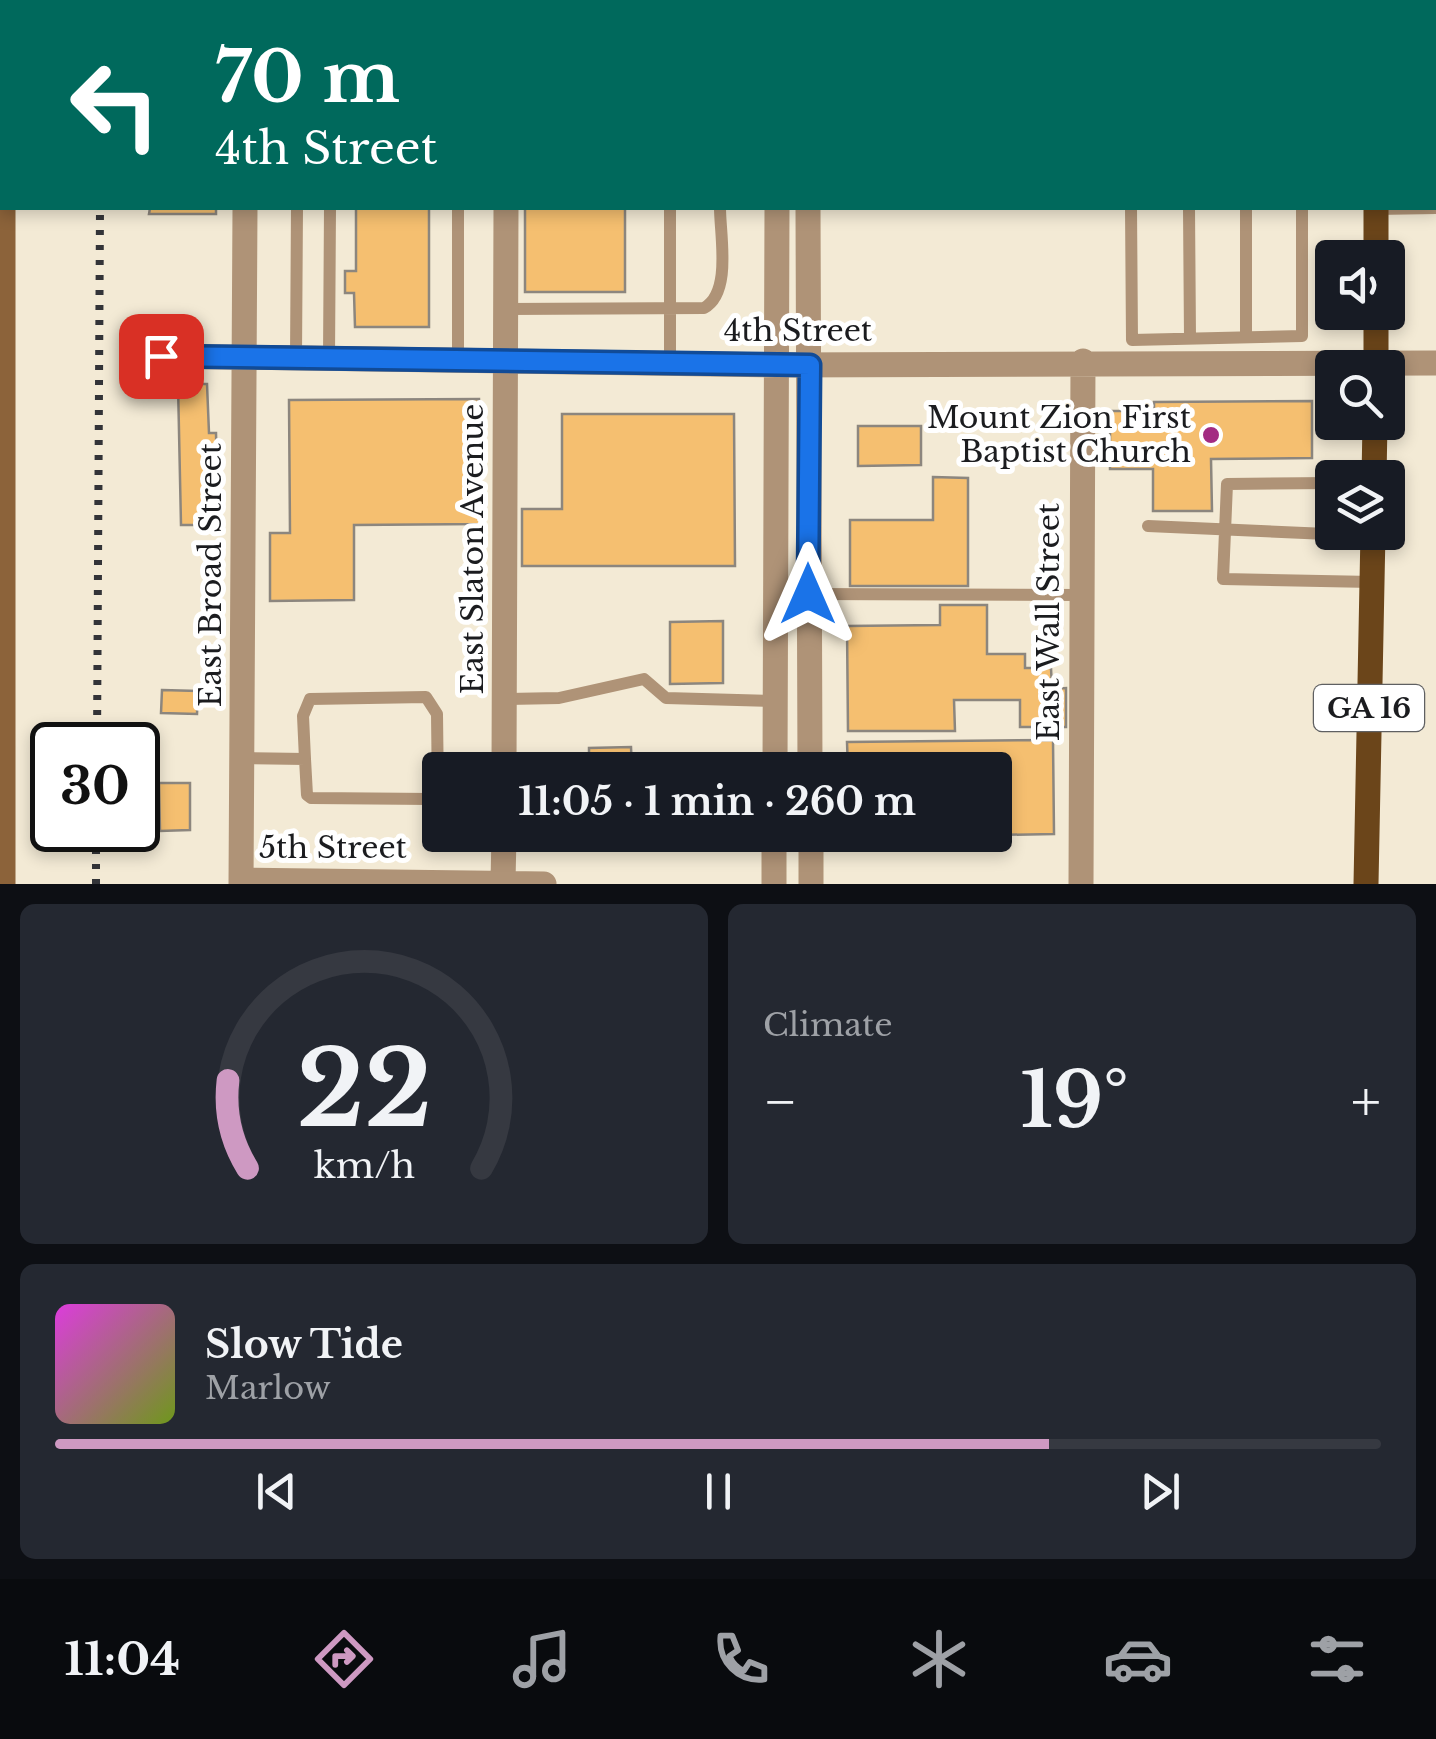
<!DOCTYPE html>
<meta charset="utf-8">
<style>
:root{--surface:#171b24;--page:#242831;--text:#f1f3f6;--muted:#9ea1a6;--line:#363941;--accent:#ce99c2}
body{margin:0;font-family:"Libre Baskerville",serif;background:var(--page);color:var(--text);height:100vh;display:flex;flex-direction:column;font-size:38px;white-space:nowrap}
*{box-sizing:border-box;margin:0}
p{font-size:32px;color:var(--muted)}
.icon{flex:none;width:55px;height:55px;fill:none;stroke:currentColor;stroke-width:2;stroke-linecap:round;stroke-linejoin:round}
.map{position:relative;height:884px;overflow:hidden}
.sheet{display:flex;flex-direction:column;gap:20px;padding:20px;background:#0d0f14;flex:1}
.sheet>*{flex:none}
.hud{position:absolute;left:0px;top:0px;width:1438px;height:210px;box-shadow:0 5px 15px #0003;background:#00695c;color:#fff;overflow:hidden}
.fabs{position:absolute;left:1315px;top:240px;display:grid;gap:20px}
.fabs a{display:grid;place-items:center;width:90px;height:90px;border-radius:10px;background:var(--surface);box-shadow:0 5px 15px #0003;font-size:50px}
.speed{position:absolute;left:30px;top:722px;display:flex;gap:20px;font-size:50px;font-weight:700;text-align:center}
.speed>*{display:grid;place-content:center;width:130px;height:130px;border-radius:50%;background:var(--surface);box-shadow:0 5px 15px #0003;line-height:1}
.speed .limit{border:5px solid #111;border-radius:15px;background:#fff;color:#111}
.pin{position:absolute;display:grid;place-items:center;width:85px;height:85px;color:#fff;margin:-42px;border-radius:20px;box-shadow:0 5px 15px #0006}
.me{position:absolute;width:110px;margin:-55px;rotate:0deg;stroke-linejoin:round;filter:drop-shadow(0 0 8px #0008)}
.turn{display:flex;align-items:center;gap:35px;height:210px;padding:0 50px;font-size:45px}
.turn .icon{width:130px;height:130px;stroke-width:2.5}
.turn b{display:block;font-size:70px;line-height:85px}
.big{font-size:75px;font-weight:700;line-height:1.1}
.sheet .card{flex:1;display:flex;flex-direction:column;justify-content:center;gap:15px;min-width:0;padding:0 35px;border-radius:15px;background:var(--page)}
.sheet .dial{align-items:center;gap:0}
.dial svg{height:260px;overflow:visible;fill:none;stroke:var(--line);stroke-width:7;stroke-linecap:round;text-anchor:middle}
.dial text{fill:var(--text);stroke:none}
.song{display:flex;align-items:center;gap:30px}
.cover{width:120px;height:120px;border-radius:15px;background:linear-gradient(135deg,hsl(300 70% 55%),hsl(80 70% 35%))}
.played{height:10px;border-radius:5px;background:linear-gradient(90deg,var(--accent) 75%,var(--line) 75%)}
.keys{display:flex;justify-content:space-around;direction:ltr}
.heat{display:flex;justify-content:space-between;align-items:center;font-size:55px;direction:ltr}
.sheet .tiles{flex:1;display:grid;gap:20px;grid-template-columns:1fr 1fr}
.card:last-child{grid-column:span 2}
.trip{position:absolute;left:422px;top:752px;width:590px;height:100px;border-radius:10px;background:var(--surface);box-shadow:0 5px 15px #0003;font-weight:700;line-height:100px;text-align:center}
.tab-bar{display:flex;height:160px;justify-content:space-around;align-items:center;background:#090b0e;color:var(--muted)}
.tab-bar .icon{width:70px;height:70px}
.tab-bar .selected{color:var(--accent)}
.tab-bar b{font-size:45px;color:var(--text)}
.map>svg:first-child{display:block}
.commercial{fill:#f3ead5;fill-rule:evenodd}
.building{fill:#f5bf70;stroke:#8c867e;stroke-width:2.5}
.lines{fill:none;stroke-linecap:round;stroke-linejoin:round}
.lane{stroke:#af9377;stroke-width:12}
.street{stroke:#af9377;stroke-width:25}
.secondary{stroke:#8c633a;stroke-width:25}
.primary{stroke:#6b451a;stroke-width:25}
.rail{stroke:#333438;stroke-width:8;stroke-dasharray:5 10;stroke-linecap:butt}
.route-casing{stroke:#114b97;stroke-width:25}
.route{stroke:#1a73e8;stroke-width:18}
.poi-dot{fill:#a32b82;stroke:#fff;stroke-width:4}
.labels{text-anchor:middle;stroke-width:10;stroke-linejoin:round;paint-order:stroke}
.shield{fill:#fff;stroke:#5f6062;stroke-width:2.5}
.shield-label{font-size:28px;font-weight:bold;fill:#1b1c1f}
.street-label{font-size:30px;fill:#1b1c1f;stroke:#fff}
.poi-label{font-size:30px;fill:#1b1c1f;stroke:#fff;text-anchor:end}
</style>
<div class="map">
<svg width="1436" height="884" viewBox="0 0 1436 884">
<rect width="100%" height="100%" fill="#f1f4fe"/>
<path class="commercial" d="M 0,0 L 1436,0 L 1436,884 L 3,884 ZM 2,2 L 1435,2 L 1435,208 L 2,208 ZM 1332,258 L 1388,258 L 1388,312 L 1332,312 ZM 1332,368 L 1388,368 L 1388,422 L 1332,422 ZM 1332,478 L 1388,478 L 1388,532 L 1332,532 ZM 52,745 L 138,745 L 138,830 L 52,830 ZM 440,770 L 995,770 L 995,835 L 440,835 Z"/>
<path class="building" d="M 526,0 L 627,0 L 627,2 L 526,2 Z
M 847,0 L 963,0 L 846,2 Z
M 150,208 L 216,208 L 216,214 L 149,214 Z
M 356,208 L 429,208 L 429,327 L 355,327 L 354,293 L 345,293 L 345,271 L 356,271 Z
M 525,208 L 625,208 L 625,292 L 525,292 Z
M 178,384 L 207,384 L 209,433 L 216,433 L 218,525 L 181,525 Z
M 479,399 L 480,524 L 354,525 L 354,600 L 270,601 L 270,533 L 290,533 L 289,400 Z
M 1312,401 L 1312,458 L 1211,459 L 1212,511 L 1153,511 L 1153,469 L 1110,469 L 1110,411 L 1154,411 L 1154,402 Z
M 562,414 L 734,414 L 735,566 L 522,566 L 522,509 L 562,509 Z
M 858,426 L 921,426 L 921,465 L 858,466 Z
M 933,477 L 968,478 L 968,586 L 850,586 L 850,520 L 933,520 Z
M 940,605 L 987,605 L 987,654 L 1025,654 L 1025,668 L 1051,668 L 1052,689 L 1066,688 L 1066,727 L 1020,727 L 1020,700 L 954,700 L 955,731 L 848,731 L 847,626 L 940,625 Z
M 723,621 L 723,683 L 670,684 L 670,622 Z
M 162,690 L 198,691 L 197,714 L 161,713 Z
M 1053,740 L 1054,834 L 995,835 L 995,770 L 848,770 L 847,742 Z
M 631,747 L 632,770 L 589,770 L 589,748 Z
M 159,783 L 190,783 L 190,830 L 160,831 Z"/>
<g class="lines">
<path class="lane" d="M 1285,0 L 1285,2
M 683,2 L 683,0
M 721,2 L 721,0
M 1435,52 L 1436,52
M 670,208 L 670,364
M 1131,208 L 1132,340 L 1302,336 L 1302,208
M 1189,208 L 1190,338
M 1246,208 L 1246,337
M 1376,209 L 1436,208
M 506,309 L 704,308 C 732,293 720,235 720,208
M 296,357 L 297,208
M 329,358 L 330,208
M 458,358 L 458,208
M 1332,483 L 1227,484 L 1223,579 L 1372,582
M 1148,526 L 1373,536
M 808,594 L 1082,595
M 505,699 L 559,698 L 644,679 L 666,698 L 775,701
M 242,758 L 305,759 L 307,795 L 311,798 L 432,799 L 438,796 L 437,714 L 426,697 L 310,699 L 303,716 L 305,759"/>
<path class="street" d="M 245,0 L 245,2
M 506,0 L 506,2
M 778,2 L 778,0
M 807,2 L 807,0
M 808,208 L 810,770
M 161,356 L 776,365 L 1436,363
M 504,770 L 506,208
M 775,770 L 777,208
M 811,835 L 811,884
M 241,880 L 544,884
M 503,882 L 504,835
M 241,884 L 245,208
M 774,884 L 774,835
M 1081,884 L 1083,361"/>
<path class="secondary" d="M 4,2 L 4,0
M 3,884 L 3,208"/>
<path class="primary" d="M 1376,2 L 1376,0
M 1376,208 L 1376,258
M 1376,368 L 1376,312
M 1374,478 L 1375,422
M 1366,884 L 1373,532"/>
<path class="rail" d="M 115,2 L 115,0
M 97,745 L 100,208
M 96,884 L 96,830"/>
</g>
<g class="lines">
<g class="route-casing">
<path id="route" d="M 161,356 L 810,365 L 808,594"/>
</g>
<use href="#route" class="route"/>
</g>
<circle class="poi-dot" cx="1211" cy="435" r="10"/>
<g class="labels">
<rect class="shield" x="1314" y="685" width="110" height="46" rx="8"/>
<g class="shield-label">
<text x="1369" y="718">GA 16</text>
</g>
<g class="street-label">
<text x="798" y="341">4th Street</text>
<text transform="translate(473 549) rotate(-90)" y="10">East Slaton Avenue</text>
<text transform="translate(211 575) rotate(-90)" y="10">East Broad Street</text>
<text transform="translate(1049 622) rotate(-90)" y="10">East Wall Street</text>
<text x="333" y="858">5th Street</text>
</g>
<g class="poi-label">
<text x="1191" y="428">Mount Zion First<tspan x="1191" dy="34">Baptist Church</tspan></text>
</g>
</g>
</svg>
<div class="fabs">
<a><svg class="icon" aria-label="sound" viewBox="0 0 24 24"><path d="M4 9h4l5-4v14l-5-4H4zM17 9q2 3 0 6"/></svg></a>
<a><svg class="icon" aria-label="search" viewBox="0 0 24 24"><circle cx="10" cy="10" r="6"/><path d="M15 15l6 6"/></svg></a>
<a><svg class="icon" aria-label="layers" viewBox="0 0 24 24"><path d="M12 4l9 5-9 5-9-5zM3 14l9 5 9-5"/></svg></a>
</div>
<div class="speed"><div class="limit">30</div></div>
<div class="pin" style="left:161px;top:356px;background:#d93025"><svg class="icon" aria-label="arrive" viewBox="0 0 24 24"><path d="M6 21V4h12l-3 4 3 4H6"/></svg></div>
<svg class="me" style="left:808px;top:594px" viewBox="-20 -20 40 40"><path d="M0-17L14 15 0 8-14 15z" fill="#1a73e8" stroke="#fff" stroke-width="4"/></svg>
<div class="trip">11:05 · 1 min · 260 m</div>
<div class="hud">
<div class="turn"><svg class="icon" aria-label="left" viewBox="0 0 24 24"><path d="M17 20v-9H6M10 6l-5 5 5 5"/></svg><div><b>70 m</b>4th Street</div></div>
</div>
</div>
<section class="sheet">
<div class="tiles">
<div class="card dial"><svg viewBox="0 0 100 80">
<path d="M14 69A42 42 0 1 1 86 69"/>
<path d="M14 69A42 42 0 0 1 8 42" stroke="#ce99c2"/>
<text x="50" y="56" font-size="32" font-weight="700">22</text>
<text x="50" y="72" font-size="11">km/h</text>
</svg></div>
<div class="card"><p>Climate</p>
<div class="heat"><a>−</a><b class="big">19°</b><a>+</a></div>
</div>
<div class="card">
<div class="song"><i class="cover"></i><div><b>Slow Tide</b><p>Marlow</p></div></div>
<div class="played"></div>
<div class="keys"><svg class="icon" aria-label="previous" viewBox="0 0 24 24"><path d="M18 5L8 12l10 7zM5 5v14"/></svg><svg class="icon" aria-label="pause" viewBox="0 0 24 24"><path d="M8 5v14M16 5v14"/></svg><svg class="icon" aria-label="next" viewBox="0 0 24 24"><path d="M6 5l10 7-10 7zM19 5v14"/></svg></div>
</div>
</div>
</section>
<nav class="tab-bar">
<b>11:04</b>
<svg class="icon selected" aria-label="directions" viewBox="0 0 24 24"><path d="M12 3l9 9-9 9-9-9zM9 14v-3h6M13 9l2 2-2 2"/></svg>
<svg class="icon" aria-label="music" viewBox="0 0 24 24"><path d="M9 18V5l10-2v13"/><circle cx="6" cy="18" r="3"/><circle cx="16" cy="16" r="3"/></svg>
<svg class="icon" aria-label="phone" viewBox="0 0 24 24"><path d="M5 4h4l2 5-3 2q2 4 5 5l2-3 5 2v4C11 20 4 13 5 4z"/></svg>
<svg class="icon" aria-label="climate" viewBox="0 0 24 24"><path d="M12 3v18M4 7l16 10M4 17L20 7"/></svg>
<svg class="icon" aria-label="car" viewBox="0 0 24 24"><path d="M5 17H2v-5l4-1 3-4h7l3 4 3 1v5h-3M9 17h6M6 11h13"/><circle cx="7" cy="17" r="2"/><circle cx="17" cy="17" r="2"/></svg>
<svg class="icon" aria-label="filters" viewBox="0 0 24 24"><path d="M4 7h16M4 17h16"/><circle cx="9" cy="7" r="2"/><circle cx="15" cy="17" r="2"/></svg>
</nav>
